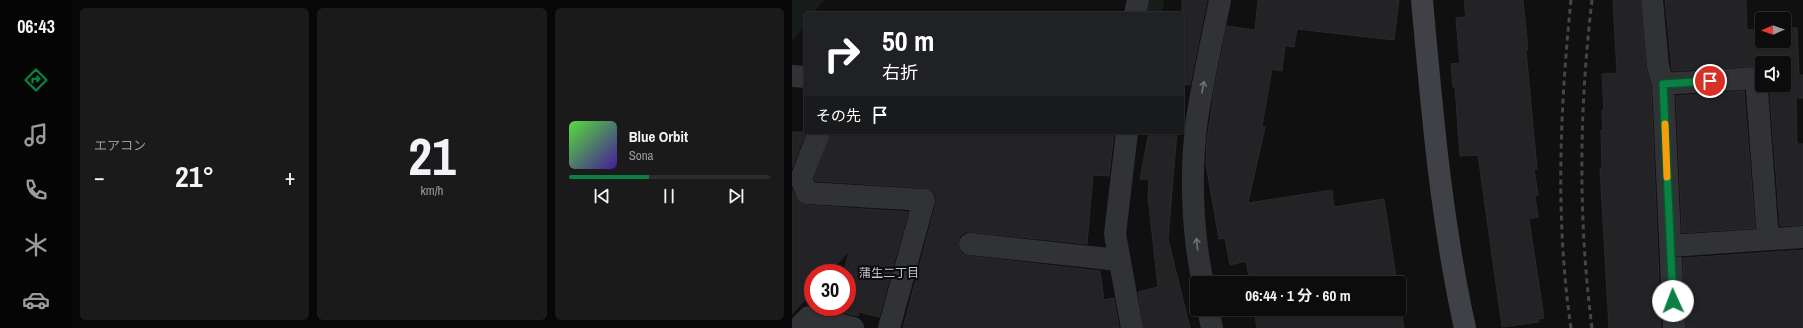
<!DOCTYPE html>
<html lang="ja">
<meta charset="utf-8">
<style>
:root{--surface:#0c0c0d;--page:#1a1a1b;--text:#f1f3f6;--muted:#9a9b9d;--line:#2c2c2e;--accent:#0b8043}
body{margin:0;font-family:"Archivo Narrow","Noto Sans JP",sans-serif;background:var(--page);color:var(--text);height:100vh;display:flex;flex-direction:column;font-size:15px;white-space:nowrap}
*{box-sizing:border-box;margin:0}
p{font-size:13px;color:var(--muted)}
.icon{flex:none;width:22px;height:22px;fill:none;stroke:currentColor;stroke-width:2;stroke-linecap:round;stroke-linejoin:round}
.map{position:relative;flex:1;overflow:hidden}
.sheet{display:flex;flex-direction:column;gap:8px;padding:8px;background:#070707;width:720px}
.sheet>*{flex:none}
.banner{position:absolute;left:12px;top:12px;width:380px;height:122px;border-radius:4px;box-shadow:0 1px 3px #0004,0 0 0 1px var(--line);background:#202124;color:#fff;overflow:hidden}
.needle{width:26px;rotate:268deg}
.tools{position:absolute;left:963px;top:12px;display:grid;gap:8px}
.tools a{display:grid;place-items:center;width:36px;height:36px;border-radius:4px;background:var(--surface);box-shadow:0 1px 3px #0004,0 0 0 1px var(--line);font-size:20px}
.speed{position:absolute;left:12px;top:264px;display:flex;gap:8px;font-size:20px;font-weight:700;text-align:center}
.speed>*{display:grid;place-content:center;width:52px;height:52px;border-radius:50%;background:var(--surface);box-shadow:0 1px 3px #0004,0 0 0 1px var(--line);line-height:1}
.speed .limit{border:6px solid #d22;background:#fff;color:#111}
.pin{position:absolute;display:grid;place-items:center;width:34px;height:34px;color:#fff;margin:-17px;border:2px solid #fff;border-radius:50%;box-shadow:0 1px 4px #0007}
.me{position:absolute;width:44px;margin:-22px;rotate:358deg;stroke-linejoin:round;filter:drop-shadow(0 0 3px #0008)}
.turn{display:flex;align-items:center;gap:14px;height:84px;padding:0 12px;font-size:18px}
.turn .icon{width:52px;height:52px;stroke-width:2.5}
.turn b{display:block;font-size:28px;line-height:34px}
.then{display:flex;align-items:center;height:38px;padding:0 12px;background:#0003;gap:8px;font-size:15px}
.big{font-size:30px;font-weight:700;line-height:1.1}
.sheet .widget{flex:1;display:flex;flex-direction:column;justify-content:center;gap:6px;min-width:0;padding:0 14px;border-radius:6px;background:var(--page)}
.sheet .dial{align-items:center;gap:0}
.dial b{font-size:52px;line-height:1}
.song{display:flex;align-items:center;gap:12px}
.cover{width:48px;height:48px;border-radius:6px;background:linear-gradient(135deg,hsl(110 70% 55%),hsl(260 70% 35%))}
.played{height:4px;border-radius:2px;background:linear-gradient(90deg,var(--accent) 40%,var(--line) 40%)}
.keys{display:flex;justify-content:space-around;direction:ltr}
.heat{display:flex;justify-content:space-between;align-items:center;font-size:22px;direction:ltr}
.sheet .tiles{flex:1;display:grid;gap:8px;grid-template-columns:repeat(3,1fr)}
.trip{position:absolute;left:398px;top:276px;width:216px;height:40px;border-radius:4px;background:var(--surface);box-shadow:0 1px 3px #0004,0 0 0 1px var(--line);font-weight:700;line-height:40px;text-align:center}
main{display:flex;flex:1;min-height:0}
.dock{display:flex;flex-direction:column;width:72px;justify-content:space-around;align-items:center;background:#050505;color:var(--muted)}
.dock .icon{width:28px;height:28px}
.dock .on{color:var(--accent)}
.dock b{font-size:18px;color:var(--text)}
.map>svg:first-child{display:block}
.green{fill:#161c17}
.building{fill:#232325;stroke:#2a2a2d}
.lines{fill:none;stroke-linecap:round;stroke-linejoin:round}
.street{stroke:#313236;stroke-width:22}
.secondary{stroke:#3f4146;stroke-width:22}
.rail{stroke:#44464b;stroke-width:3;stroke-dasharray:5 4;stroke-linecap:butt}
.oneway{stroke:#6f727a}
.route-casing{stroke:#07532c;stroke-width:10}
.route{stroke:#0b8043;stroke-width:7}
.slow{stroke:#f59e0b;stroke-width:7}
.labels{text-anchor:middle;stroke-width:4;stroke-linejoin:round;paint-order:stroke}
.neighbourhood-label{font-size:12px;fill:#c2c6ce;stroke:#0b0b0c}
</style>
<main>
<nav class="dock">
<b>06:43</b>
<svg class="icon on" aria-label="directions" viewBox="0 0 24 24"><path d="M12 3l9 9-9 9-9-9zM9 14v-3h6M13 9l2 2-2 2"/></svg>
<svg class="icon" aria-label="music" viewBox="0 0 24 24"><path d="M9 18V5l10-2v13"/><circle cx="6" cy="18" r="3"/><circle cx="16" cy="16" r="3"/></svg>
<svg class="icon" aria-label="phone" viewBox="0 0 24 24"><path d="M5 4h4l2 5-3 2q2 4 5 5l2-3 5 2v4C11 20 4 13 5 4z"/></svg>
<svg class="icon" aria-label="climate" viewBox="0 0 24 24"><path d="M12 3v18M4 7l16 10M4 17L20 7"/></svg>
<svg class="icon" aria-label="car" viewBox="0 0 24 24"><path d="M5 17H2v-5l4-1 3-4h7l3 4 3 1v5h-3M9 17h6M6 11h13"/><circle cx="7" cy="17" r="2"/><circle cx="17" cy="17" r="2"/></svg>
</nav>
<section class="sheet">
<div class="tiles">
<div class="widget"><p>エアコン</p>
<div class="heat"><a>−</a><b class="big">21°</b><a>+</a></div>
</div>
<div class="widget dial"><b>21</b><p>km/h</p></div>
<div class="widget">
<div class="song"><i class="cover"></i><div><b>Blue Orbit</b><p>Sona</p></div></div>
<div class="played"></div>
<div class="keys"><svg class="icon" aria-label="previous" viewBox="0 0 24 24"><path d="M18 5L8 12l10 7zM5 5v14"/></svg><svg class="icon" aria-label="pause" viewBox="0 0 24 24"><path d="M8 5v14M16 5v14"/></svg><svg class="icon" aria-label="next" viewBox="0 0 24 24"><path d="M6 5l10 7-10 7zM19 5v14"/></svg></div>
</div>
</div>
</section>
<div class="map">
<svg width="1011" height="328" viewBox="0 0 1011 328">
<rect width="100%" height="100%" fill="#101011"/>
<path class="green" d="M 0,0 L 32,0 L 21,14 L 14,14 L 14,24 L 0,42 Z
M 356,0 L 372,0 L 370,14 L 355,14 Z"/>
<path class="building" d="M 390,0 L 415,0 L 398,85 L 390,84 Z
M 466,0 L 607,0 L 602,40 L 505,29 L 502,47 L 493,46 L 490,71 L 480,69 L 470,126 L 473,127 L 456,203 L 540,190 L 542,207 L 592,199 L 605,283 L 458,283 L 454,261 L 438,265 L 433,238 L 427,239 L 414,164 L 415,140 L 422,91 L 435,26 L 463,30 Z
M 672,0 L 731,0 L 736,49 L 734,50 L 745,169 L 742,169 L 746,195 L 743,196 L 746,217 L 737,219 L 752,318 L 746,319 L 747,322 L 710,327 L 686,155 L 668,156 L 663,87 L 661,87 L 659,64 L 668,63 L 664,18 L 674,17 Z
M 821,0 L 848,0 L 854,67 L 859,86 L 869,328 L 817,328 L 808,168 L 810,168 L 809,130 L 811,130 L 810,110 L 812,110 L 810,74 L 825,73 Z
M 873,0 L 954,0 L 955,30 L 970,29 L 970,41 L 992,41 L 992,28 L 1005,28 L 1007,75 L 1011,75 L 1011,98 L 1004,98 L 1005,144 L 1011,144 L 1011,225 L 988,226 L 977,85 L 992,85 L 992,63 L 970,63 L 970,67 L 963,66 L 880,71 Z
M 952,91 L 963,228 L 890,233 L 884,96 Z
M 0,132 L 14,132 L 0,168 Z
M 39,132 L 322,132 L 317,176 L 301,175 L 295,244 L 179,232 L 173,232 L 168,236 L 166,243 L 167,249 L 170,254 L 177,256 L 308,271 L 312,300 L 322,298 L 327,328 L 111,328 L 144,203 L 144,196 L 139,190 L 133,188 L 23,181 L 22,179 Z
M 357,132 L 385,132 L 376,239 L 398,328 L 352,328 L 346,292 L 366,287 L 356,196 L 357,179 L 348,179 Z
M 0,190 L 8,203 L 14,205 L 116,212 L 87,317 L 67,312 L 66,316 L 44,311 L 45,307 L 55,307 L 55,273 L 52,273 L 57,251 L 37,273 L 21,273 L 21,291 L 0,314 Z
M 1011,250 L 1011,328 L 894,328 L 891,258 Z
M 607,295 L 612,328 L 465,328 L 462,309 L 607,309 Z"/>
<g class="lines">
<path class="street" d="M 860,0 L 866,66 L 871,84 L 882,328
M 343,14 L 346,0
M 0,76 L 14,77
M 871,84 L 964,78 L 976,239
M 27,132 L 9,179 L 15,193 L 132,200 L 97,328
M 335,132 L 323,234 L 340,328
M 178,244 L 327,260
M 878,246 L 1011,237
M 411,283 C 400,232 398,171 405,119 C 411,79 420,40 428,0
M 416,309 L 420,328
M 6,328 L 17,317 L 61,328"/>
<path class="secondary" d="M 630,0 C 640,110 649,220 673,328"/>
<path class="rail" d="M 779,328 C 763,220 768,108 779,0
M 800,328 C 786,219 787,109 800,0"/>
</g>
<defs><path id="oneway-shaft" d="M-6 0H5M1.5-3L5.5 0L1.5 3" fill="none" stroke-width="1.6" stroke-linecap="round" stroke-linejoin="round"/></defs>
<g class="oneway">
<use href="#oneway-shaft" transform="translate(411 87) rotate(-80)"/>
<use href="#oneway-shaft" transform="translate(405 244) rotate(-97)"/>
</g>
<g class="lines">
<g class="route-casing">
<path id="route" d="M 881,301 L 871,84 L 918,81"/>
</g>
<use href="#route" class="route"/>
<path class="slow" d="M 873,124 L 875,177"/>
</g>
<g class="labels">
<g class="neighbourhood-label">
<text x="97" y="277">蒲生二丁目</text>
</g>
</g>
</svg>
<div class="tools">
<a><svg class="needle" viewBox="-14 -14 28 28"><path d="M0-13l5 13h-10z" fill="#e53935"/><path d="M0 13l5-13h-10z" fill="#9a9b9d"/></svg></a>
<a><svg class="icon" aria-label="sound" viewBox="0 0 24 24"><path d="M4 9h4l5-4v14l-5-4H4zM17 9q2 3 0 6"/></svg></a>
</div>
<div class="speed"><div class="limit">30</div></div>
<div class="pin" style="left:918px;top:81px;background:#d93025"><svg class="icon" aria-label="arrive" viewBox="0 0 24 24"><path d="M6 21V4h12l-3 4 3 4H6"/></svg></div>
<svg class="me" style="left:881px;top:301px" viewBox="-20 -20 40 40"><circle r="19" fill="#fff"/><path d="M0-13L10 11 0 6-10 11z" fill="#0b8043"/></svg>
<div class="trip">06:44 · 1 分 · 60 m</div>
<div class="banner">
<div class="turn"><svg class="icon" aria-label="right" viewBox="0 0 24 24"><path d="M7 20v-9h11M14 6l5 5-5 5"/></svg><div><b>50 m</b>右折</div></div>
<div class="then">その先<svg class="icon" aria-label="arrive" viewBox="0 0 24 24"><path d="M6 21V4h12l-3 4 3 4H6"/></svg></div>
</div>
</div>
</main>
